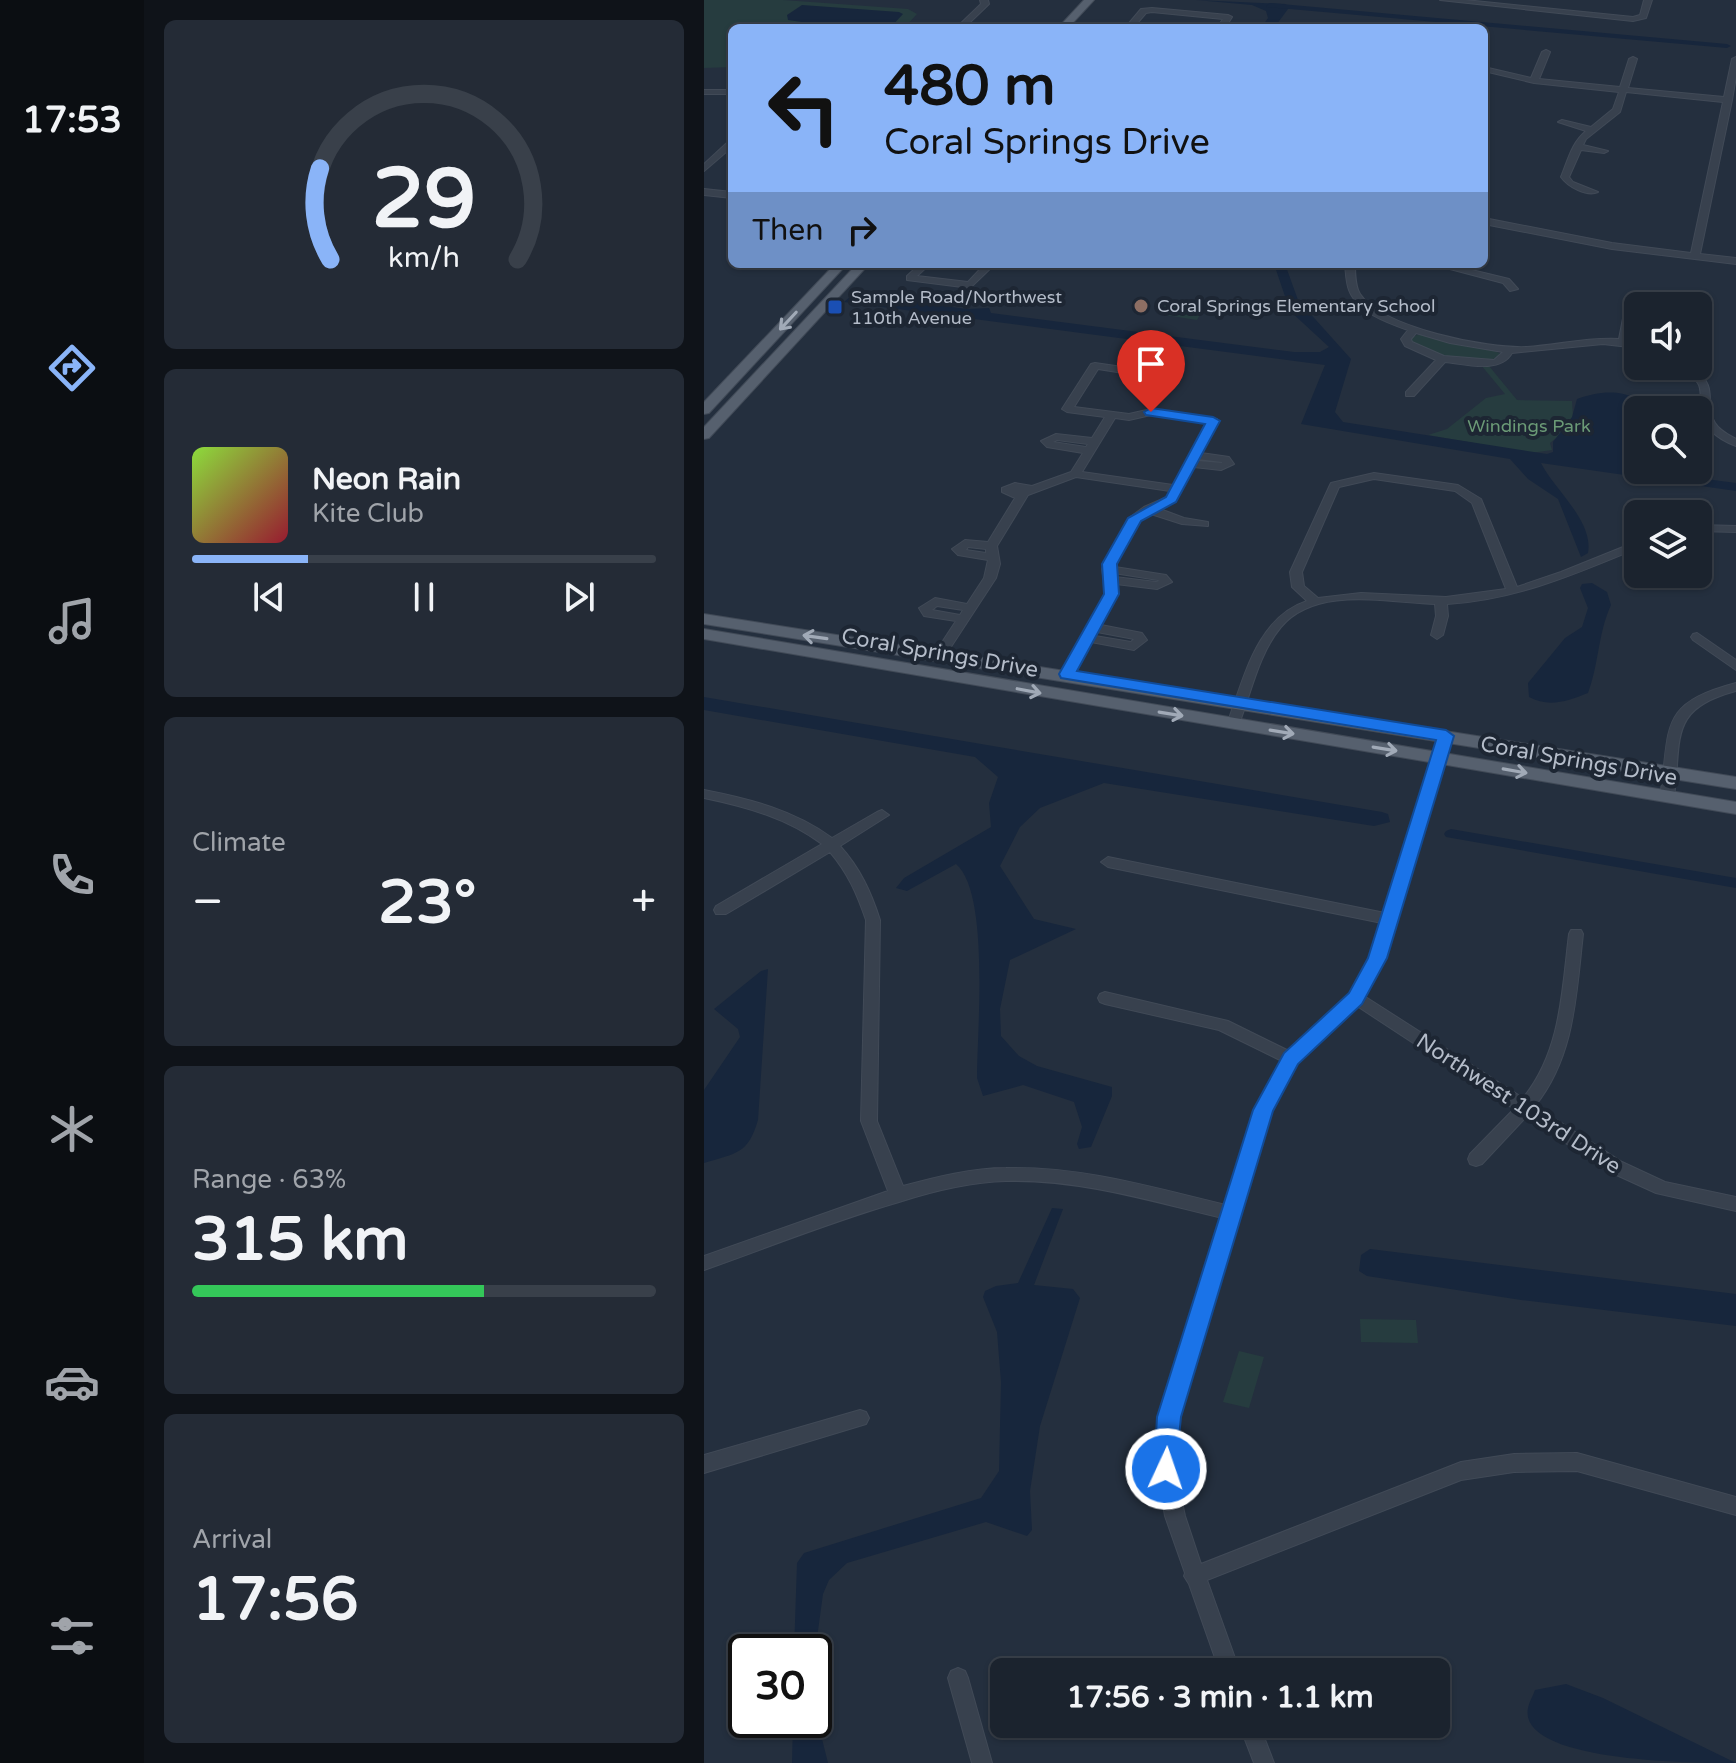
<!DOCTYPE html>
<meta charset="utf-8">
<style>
:root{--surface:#1b232e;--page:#242b36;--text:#f1f3f6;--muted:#a0a4aa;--line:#39404a;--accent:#8ab4f8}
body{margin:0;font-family:"Varela Round",sans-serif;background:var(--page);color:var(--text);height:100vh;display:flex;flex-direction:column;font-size:30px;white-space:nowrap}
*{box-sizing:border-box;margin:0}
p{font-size:26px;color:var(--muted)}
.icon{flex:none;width:44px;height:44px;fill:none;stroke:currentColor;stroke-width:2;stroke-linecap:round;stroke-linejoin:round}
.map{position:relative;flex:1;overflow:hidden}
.side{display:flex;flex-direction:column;gap:20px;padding:20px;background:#0f1319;width:560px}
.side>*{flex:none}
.hud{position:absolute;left:24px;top:24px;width:760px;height:244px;border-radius:12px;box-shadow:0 2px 6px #0004,0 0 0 2px var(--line);background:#8ab4f8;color:#111;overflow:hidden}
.buttons{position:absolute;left:920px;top:292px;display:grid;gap:16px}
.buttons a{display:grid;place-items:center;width:88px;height:88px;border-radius:12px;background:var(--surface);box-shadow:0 2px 6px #0004,0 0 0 2px var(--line);font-size:40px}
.speed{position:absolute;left:24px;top:1634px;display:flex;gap:16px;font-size:40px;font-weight:700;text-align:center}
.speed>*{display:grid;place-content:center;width:104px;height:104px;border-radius:50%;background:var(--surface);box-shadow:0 2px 6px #0004,0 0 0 2px var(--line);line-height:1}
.speed .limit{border:4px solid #111;border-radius:12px;background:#fff;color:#111}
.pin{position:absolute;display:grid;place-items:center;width:68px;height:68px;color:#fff;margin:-82px -34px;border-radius:50% 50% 50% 0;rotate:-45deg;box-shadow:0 0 8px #0007}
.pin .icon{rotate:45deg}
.me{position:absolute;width:88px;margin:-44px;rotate:3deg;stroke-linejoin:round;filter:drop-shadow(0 0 6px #0008)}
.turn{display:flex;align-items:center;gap:28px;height:168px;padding:0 24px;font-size:36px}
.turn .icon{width:104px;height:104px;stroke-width:2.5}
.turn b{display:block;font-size:56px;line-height:68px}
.then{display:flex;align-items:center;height:76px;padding:0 24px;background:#0003;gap:16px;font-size:30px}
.big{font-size:60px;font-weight:700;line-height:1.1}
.side .card{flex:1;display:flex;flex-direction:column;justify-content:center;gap:12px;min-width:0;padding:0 28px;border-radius:12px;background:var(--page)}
.side .dial{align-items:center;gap:0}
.dial svg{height:208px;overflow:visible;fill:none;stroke:var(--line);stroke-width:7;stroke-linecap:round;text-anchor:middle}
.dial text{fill:var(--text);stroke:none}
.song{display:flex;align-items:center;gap:24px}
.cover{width:96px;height:96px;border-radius:12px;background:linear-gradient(135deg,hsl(90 70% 55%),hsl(350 70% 35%))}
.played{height:8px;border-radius:4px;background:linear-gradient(90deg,var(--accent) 25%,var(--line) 25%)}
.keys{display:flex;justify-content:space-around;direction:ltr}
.heat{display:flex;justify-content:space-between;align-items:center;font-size:44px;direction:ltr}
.charge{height:12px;border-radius:6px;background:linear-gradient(90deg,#34c759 63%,var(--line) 0)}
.trip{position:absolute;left:286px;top:1658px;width:460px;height:80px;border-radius:12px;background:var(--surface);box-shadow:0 2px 6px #0004,0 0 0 2px var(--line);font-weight:700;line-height:80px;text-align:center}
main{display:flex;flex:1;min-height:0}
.tab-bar{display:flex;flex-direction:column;width:144px;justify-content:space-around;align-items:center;background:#0b0e12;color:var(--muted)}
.tab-bar .icon{width:56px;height:56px}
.tab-bar .selected{color:var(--accent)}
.tab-bar b{font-size:36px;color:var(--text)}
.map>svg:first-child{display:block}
.green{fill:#263c3f}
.water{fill:#17263c}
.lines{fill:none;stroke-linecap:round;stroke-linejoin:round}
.canal{fill:#17263c;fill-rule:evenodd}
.minor-casing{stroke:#414a57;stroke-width:2}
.major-casing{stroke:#414a57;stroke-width:2}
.minor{fill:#38414e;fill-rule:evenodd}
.major{fill:#56606e;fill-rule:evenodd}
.oneway{stroke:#a1aab7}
.route{fill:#1a73e8;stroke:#114b97;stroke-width:2}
.education-dot{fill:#8d6e63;stroke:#1d2633;stroke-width:3}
.transit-dot{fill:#1a4fb4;stroke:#1d2633;stroke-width:3}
.labels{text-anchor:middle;stroke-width:8;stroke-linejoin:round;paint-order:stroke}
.far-poi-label{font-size:18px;fill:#b4bcc9;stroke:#1d2633;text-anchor:start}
.far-park-label{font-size:18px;fill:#6b9a76;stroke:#1d2633}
.street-label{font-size:22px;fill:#b4bcc9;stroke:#1d2633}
</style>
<main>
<nav class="tab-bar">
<b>17:53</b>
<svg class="icon selected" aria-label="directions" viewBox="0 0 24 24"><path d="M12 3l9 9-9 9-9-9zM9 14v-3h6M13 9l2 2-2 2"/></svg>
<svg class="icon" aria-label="music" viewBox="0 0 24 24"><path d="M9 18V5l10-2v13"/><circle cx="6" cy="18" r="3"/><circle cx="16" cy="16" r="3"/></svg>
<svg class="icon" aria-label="phone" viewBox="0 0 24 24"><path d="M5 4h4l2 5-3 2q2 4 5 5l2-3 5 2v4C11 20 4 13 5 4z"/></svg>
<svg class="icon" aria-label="climate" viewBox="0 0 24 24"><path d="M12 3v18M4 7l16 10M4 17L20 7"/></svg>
<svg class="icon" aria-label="car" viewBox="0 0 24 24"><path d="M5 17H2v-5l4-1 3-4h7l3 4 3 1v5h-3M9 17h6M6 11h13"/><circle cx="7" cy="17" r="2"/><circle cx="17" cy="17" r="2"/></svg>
<svg class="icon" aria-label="filters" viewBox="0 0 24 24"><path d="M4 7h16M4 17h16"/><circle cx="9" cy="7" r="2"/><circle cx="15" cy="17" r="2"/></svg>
</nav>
<section class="side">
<div class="card dial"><svg viewBox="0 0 100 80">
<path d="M14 69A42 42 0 1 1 86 69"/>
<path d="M14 69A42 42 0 0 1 10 34" stroke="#8ab4f8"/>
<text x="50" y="56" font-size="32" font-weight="700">29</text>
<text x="50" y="72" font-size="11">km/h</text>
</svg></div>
<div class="card">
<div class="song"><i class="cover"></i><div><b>Neon Rain</b><p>Kite Club</p></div></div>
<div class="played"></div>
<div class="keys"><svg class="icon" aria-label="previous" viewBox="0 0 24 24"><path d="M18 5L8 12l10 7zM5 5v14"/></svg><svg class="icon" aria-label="pause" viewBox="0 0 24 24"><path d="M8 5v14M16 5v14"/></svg><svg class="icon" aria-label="next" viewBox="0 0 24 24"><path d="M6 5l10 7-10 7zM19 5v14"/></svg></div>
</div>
<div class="card"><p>Climate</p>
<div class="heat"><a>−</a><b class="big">23°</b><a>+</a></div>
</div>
<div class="card"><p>Range · 63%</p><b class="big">315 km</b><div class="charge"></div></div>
<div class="card"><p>Arrival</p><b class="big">17:56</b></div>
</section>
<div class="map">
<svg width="1032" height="1763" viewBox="0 0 1032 1763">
<rect width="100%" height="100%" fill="#242f3e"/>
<path class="green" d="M 0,0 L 79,0 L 204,9 L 213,14 L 200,28 L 28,28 L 28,67 L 0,68 Z
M 464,299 L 502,304 L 493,320 L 455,314 Z
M 718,334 L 789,350 L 797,354 C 783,371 722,354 707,341 L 709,336 Z
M 777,365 L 785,366 L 813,400 L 868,401 L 869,417 L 856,429 L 857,434 L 846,443 L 848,450 L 827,453 L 724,435 L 743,429 L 782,398 L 801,394 Z
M 656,1319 L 712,1320 L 714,1343 L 657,1342 Z
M 535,1351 L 560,1357 L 545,1408 L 519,1402 Z"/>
<path class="water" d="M 492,0 L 582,4 L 584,9 L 570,28 L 557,28 L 564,18 L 562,11 L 548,5 Z
M 98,5 L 195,12 L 199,14 L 186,28 L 155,23 L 125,26 L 84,20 L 83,15 Z
M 570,264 L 581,264 L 594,300 L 647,359 L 631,412 L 639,422 L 843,454 L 849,452 L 849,442 L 868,417 L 873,399 C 894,392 912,389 934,399 L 921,455 L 923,461 L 934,470 L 1032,483 L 1032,491 L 837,463 C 849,488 890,521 884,553 L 877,557 L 854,499 L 824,479 L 806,459 L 597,424 L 621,365 L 140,302 L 147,296 L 163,296 L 263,309 L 285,308 L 287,313 L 590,352 L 616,352 L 625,347 L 586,311 Z
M 888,583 L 903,592 L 907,605 C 894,633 895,664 884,693 C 864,701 845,708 825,697 L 824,683 L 861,638 L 878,627 L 884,608 L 876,588 L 878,584 Z
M 0,697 L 678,812 L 684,814 L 686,822 L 670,826 L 400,783 L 336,808 L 316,827 L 296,866 L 330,919 L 372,929 L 306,960 L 296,1009 L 297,1036 L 315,1056 L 333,1066 L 408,1087 L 408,1096 L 387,1147 L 375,1149 L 373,1144 L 378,1127 L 370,1102 L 319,1085 L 279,1096 L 273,1078 C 273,1031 286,893 252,864 L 203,891 L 192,888 L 200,878 L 287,827 L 285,803 L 294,777 L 271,757 L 0,710 Z
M 64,969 L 54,1120 C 44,1154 33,1153 0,1163 L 0,1090 L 36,1037 L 34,1029 L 10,1009 L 57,971 Z
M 348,1208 L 359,1209 L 330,1285 L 369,1289 L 376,1298 L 336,1426 L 326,1491 L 328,1530 L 323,1536 L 282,1522 L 143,1563 L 125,1580 L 119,1594 L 110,1660 L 110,1652 L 90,1652 L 93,1563 L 100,1553 L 277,1498 L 295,1471 L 297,1382 L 293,1332 L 279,1297 L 281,1291 L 292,1286 L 314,1283 Z
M 666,1249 L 1032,1294 L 1032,1326 L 817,1300 L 663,1276 L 655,1271 L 657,1255 Z
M 862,1684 L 899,1698 L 1032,1763 C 996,1763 813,1763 824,1708 C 825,1702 829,1696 831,1690 Z
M 110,1707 L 124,1763 L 88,1763 L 89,1720 L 110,1720 Z"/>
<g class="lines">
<path class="canal" d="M 565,3 L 1023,44 L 1027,46 L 1023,48 L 562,7 Z
M 747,829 L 1032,878 L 1032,888 L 742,837 L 740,834 L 742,831 Z"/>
<g class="minor-casing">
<path id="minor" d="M 276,0 L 284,0 L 285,4 L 260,28 L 252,28 L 277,4 Z
M 736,0 L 761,0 L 929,17 L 936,15 L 940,0 L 948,0 L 942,18 L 929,21 Z
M 448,8 L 524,15 L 528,17 L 521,28 L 513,28 L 519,19 L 448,12 L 442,13 L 429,28 L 421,28 L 437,9 Z
M 360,26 L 384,26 L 388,28 L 356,28 Z
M 842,50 L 846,52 L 835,79 L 916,87 L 925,59 L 929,57 L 933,59 L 924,88 L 1020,97 L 1028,59 L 1032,57 L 1032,77 L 1028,100 L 996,254 L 1032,258 L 1032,264 L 908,249 L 780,224 L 780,218 L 908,243 L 987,253 L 1019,102 L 922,92 L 916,112 L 882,139 L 879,145 L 904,151 L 900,153 L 877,150 L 865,177 L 869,182 L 894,192 C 883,197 864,187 857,177 C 864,160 868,142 882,131 L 854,122 L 858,120 L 887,127 L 909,109 L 915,92 L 830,83 L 780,71 L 780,67 L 827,78 L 838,52 Z
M 0,90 L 28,90 L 28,94 L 0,94 Z
M 25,141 L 28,141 L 28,147 L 0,171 L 0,164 Z
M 0,189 L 28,192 L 28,198 L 0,195 Z
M 216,264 L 226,264 L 213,276 L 264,282 L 281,264 L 291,264 L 266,288 L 203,280 L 203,276 Z
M 641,264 L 651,264 C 651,273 651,286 656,294 C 678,328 784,349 823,347 C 854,345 883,337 915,339 L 922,303 L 930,301 L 924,340 L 934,342 L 934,348 L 899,344 L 808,353 C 796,374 761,364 741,362 L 710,396 L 702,396 L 702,392 L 732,360 L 701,346 L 697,339 L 704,330 C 684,323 653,312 645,290 C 642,282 642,273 641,264 ZM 712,333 L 746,343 L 799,352 L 790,360 L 740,356 L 708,342 L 707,339 Z
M 727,264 L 743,264 L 805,279 L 814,289 L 806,291 L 799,283 Z
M 391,363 L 439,370 L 444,373 L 439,376 L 394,369 L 370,407 L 425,414 L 447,409 L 513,419 L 514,421 L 497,453 L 525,457 L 530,464 L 517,470 L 490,467 L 471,501 L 456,509 L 480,518 L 504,522 L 504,526 L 478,524 L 447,514 L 435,520 L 411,567 L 462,575 L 468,582 L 453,589 L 412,584 L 414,594 L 397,625 L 438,633 L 443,640 L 430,650 L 387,642 L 367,677 L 363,678 L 357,674 L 402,594 L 398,569 L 425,518 L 440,507 L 463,497 L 466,491 L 372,477 L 324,495 L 293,546 L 296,564 L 292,578 L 239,659 L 231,659 L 229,656 L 252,621 L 220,616 L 215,608 L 231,598 L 263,604 L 280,578 L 284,560 L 254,555 L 248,549 L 261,540 L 284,542 L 311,498 L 298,492 L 298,488 L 311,483 L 328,486 L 367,472 L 379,453 L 343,447 L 337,441 L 352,434 L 388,438 L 401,417 L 363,412 L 358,409 L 387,364 ZM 447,415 L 503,423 L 469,485 L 378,472 L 411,418 L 425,420 ZM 353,440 L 384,444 L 382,447 L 349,442 ZM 494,459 L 518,462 L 518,463 L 493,461 ZM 264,547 L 282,549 L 282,553 L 262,550 ZM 410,573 L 454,580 L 455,581 L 452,582 L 411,577 ZM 233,606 L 259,610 L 256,615 L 228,610 ZM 393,632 L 430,639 L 427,642 L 391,636 Z
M 977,366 L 988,366 C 1018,390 998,402 1011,423 C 1016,431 1025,435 1032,439 L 1032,446 C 1016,440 1000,429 997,411 C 996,402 998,393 995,385 C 991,377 983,372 977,366 Z
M 670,473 L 754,485 L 777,499 L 813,587 L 857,572 L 934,541 L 934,548 C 871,574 812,600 743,604 L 744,616 L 739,635 L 733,639 L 727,635 L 732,616 L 731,604 C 684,603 613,585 577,627 C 555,653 547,693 535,724 L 529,728 L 524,727 L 523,724 C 540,679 552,618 603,601 L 588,587 L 586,572 L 626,485 L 627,483 ZM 670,479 L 751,491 L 768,503 L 802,589 L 742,597 L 657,593 L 614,598 L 600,586 L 598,572 L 635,487 Z
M 994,525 L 1032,526 L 1032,532 L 994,531 Z
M 993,633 L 1032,660 L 1032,670 L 989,640 L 987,637 L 989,634 Z
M 1032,683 L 1032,691 C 964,709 978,738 970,797 L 963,801 L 958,800 L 956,797 C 967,727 953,704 1032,683 Z
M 742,732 L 748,736 L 681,958 L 660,996 L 819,1098 C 857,1052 858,991 865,934 L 867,930 L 877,930 L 879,934 C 872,995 871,1056 831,1106 L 918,1162 L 961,1182 L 1032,1197 L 1032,1211 L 952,1193 L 906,1172 L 822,1117 L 778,1164 L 772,1166 L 766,1164 L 764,1159 L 766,1154 L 810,1109 L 653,1006 L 592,1063 L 567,1110 L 474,1417 L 471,1469 L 481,1516 L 497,1564 L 757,1462 L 810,1454 L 873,1453 L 1032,1497 L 1032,1515 L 873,1471 L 810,1472 L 757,1480 L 503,1580 L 536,1672 L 516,1672 L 485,1584 L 480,1576 L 481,1573 L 461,1516 L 453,1469 L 456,1417 L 518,1218 C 447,1201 375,1179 302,1181 C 266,1182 229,1191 195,1202 C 129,1221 65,1247 0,1270 L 0,1256 L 184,1191 L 157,1121 L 162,920 C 153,894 144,873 126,852 L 22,914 L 12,914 L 10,910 L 12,906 L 118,844 C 83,818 43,807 0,798 L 0,790 C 46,799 90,810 128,838 L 173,812 L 178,810 L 185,815 L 136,846 C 156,868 167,892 176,920 L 173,1121 L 199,1186 C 232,1177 268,1168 302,1168 C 377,1166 450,1188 522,1205 L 551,1110 L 578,1061 L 515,1030 L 401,1004 L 396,1002 L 394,998 L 396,994 L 401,992 L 524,1021 L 585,1051 L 647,994 L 667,958 L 678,923 L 404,867 L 397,862 L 404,857 L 681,913 L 736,736 Z
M 156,1410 L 162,1412 L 165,1418 L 162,1424 L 0,1473 L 0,1455 Z
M 254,1668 L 261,1671 L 264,1678 L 288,1763 L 268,1763 L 244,1678 L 247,1671 Z
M 535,1724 L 555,1724 L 570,1763 L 550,1763 Z"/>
</g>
<g class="major-casing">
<path id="major" d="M 380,0 L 390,0 L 364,28 L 354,28 Z
M 131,264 L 143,264 L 5,413 L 0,414 L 0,402 Z
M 153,264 L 165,264 L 5,438 L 0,439 L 0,427 Z
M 0,614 L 1032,777 L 1032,789 L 0,624 Z
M 0,629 L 1032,802 L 1032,814 L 0,639 Z"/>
</g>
<use href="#minor" class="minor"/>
<use href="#major" class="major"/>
</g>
<defs><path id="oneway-shaft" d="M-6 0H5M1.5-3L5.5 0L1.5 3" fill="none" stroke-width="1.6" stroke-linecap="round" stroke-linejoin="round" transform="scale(2)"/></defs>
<g class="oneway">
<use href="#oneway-shaft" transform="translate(84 321) rotate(133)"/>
<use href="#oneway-shaft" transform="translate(111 637) rotate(-172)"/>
<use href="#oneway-shaft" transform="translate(325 691) rotate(11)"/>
<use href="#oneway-shaft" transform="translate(467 714) rotate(9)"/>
<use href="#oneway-shaft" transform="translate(578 732) rotate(9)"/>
<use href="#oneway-shaft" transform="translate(681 749) rotate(9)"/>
<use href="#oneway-shaft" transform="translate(811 771) rotate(10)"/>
</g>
<path class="route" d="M 447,408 L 509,417 L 516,421 L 472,502 L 437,521 L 413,564 L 415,594 L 373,671 L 742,730 L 750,736 L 683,958 L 658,1004 L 594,1064 L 569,1111 L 477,1417 L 471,1477 L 462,1480 L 454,1477 L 450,1469 L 453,1417 L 549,1110 L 580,1053 L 645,993 L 664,958 L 732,740 L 357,678 L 355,674 L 400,594 L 398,564 L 424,518 L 462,497 L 501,424 L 442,415 L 440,412 Z"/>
<circle class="education-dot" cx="437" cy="306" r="8"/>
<rect class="transit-dot" x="123" y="299" width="16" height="16" rx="4"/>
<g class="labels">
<g class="far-poi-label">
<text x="147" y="303">Sample Road/Northwest<tspan x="147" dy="21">110th Avenue</tspan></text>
<text x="453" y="312">Coral Springs Elementary School</text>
</g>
<g class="far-park-label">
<text x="825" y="432">Windings Park</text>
</g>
<g class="street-label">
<text transform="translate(236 652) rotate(10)" y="8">Coral Springs Drive</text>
<text transform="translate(875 760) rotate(10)" y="8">Coral Springs Drive</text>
<text transform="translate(815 1103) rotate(33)" y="8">Northwest 103rd Drive</text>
</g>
</g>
</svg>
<div class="buttons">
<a><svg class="icon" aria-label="sound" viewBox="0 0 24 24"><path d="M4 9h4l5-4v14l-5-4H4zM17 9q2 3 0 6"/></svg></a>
<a><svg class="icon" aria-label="search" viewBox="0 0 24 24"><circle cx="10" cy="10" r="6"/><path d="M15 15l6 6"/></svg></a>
<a><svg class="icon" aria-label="layers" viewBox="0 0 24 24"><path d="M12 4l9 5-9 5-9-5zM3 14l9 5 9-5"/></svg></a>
</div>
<div class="speed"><div class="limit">30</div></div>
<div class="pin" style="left:447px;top:412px;background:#d93025"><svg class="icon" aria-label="arrive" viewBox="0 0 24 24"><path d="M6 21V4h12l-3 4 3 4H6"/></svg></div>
<svg class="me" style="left:462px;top:1469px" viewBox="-20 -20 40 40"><circle r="17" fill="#1a73e8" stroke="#fff" stroke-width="3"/><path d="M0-11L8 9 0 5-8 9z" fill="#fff"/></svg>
<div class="trip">17:56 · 3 min · 1.1 km</div>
<div class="hud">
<div class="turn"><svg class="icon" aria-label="left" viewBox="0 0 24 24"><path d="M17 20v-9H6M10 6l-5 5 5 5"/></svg><div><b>480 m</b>Coral Springs Drive</div></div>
<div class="then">Then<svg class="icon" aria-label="right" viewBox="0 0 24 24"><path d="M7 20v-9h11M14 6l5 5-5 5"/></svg></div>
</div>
</div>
</main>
